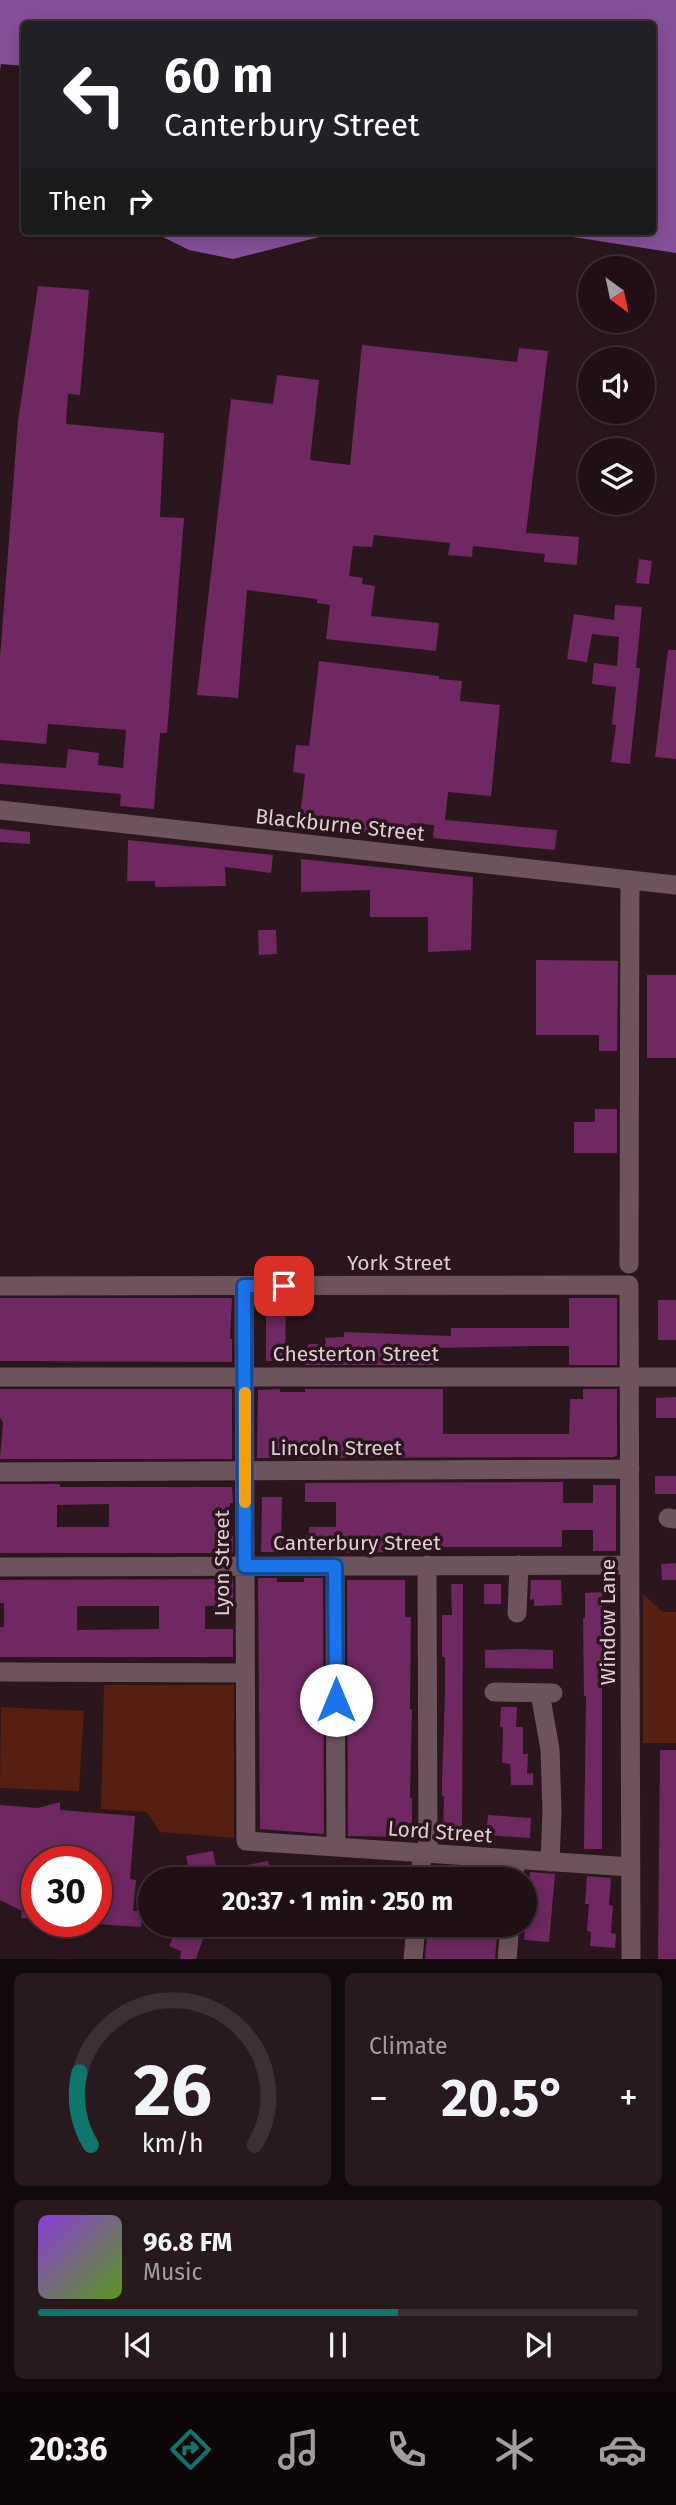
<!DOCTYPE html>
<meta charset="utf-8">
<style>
:root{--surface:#201016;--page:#28191f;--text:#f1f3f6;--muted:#a29da1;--line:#3d3035;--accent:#0f766e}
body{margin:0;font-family:"Fira Sans",sans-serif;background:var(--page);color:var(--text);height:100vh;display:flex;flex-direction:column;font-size:26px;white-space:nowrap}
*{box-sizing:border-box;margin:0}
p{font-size:23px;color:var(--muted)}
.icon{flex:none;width:38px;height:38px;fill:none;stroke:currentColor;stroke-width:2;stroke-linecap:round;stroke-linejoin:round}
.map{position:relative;height:1959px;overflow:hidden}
.details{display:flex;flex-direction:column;gap:14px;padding:14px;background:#12090c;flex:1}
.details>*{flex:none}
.hud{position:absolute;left:21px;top:21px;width:635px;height:214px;border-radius:7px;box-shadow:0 4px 18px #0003,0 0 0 2px var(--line);background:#202124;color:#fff;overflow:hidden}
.needle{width:46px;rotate:147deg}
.tools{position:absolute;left:578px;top:256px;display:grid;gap:14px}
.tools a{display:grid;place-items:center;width:77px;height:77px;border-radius:50%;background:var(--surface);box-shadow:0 4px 18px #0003,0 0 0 2px var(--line);font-size:35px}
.speed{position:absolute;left:21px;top:1846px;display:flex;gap:14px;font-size:35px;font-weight:700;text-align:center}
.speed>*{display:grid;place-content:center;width:91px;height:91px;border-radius:50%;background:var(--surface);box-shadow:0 4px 18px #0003,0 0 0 2px var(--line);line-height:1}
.speed .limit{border:10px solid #d22;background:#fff;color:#111}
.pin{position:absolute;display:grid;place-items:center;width:60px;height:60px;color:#fff;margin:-30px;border-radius:14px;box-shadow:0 4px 10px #0006}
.me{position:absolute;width:77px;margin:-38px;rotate:0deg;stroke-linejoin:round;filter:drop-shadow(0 0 5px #0008)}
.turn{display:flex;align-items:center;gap:24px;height:147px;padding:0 28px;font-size:32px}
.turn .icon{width:91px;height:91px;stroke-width:2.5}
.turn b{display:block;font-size:49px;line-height:60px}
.then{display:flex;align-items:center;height:66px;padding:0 28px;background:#0003;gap:14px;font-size:26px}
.big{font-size:52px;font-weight:700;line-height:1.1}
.details .tile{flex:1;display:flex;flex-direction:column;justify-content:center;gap:10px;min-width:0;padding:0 24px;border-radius:10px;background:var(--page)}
.details .dial{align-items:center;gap:0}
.dial svg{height:182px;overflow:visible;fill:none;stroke:var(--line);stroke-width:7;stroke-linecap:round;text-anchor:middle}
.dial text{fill:var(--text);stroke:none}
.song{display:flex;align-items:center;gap:21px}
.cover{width:84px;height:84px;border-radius:10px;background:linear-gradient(135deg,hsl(270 70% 55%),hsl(90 70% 35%))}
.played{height:7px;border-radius:4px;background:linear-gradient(90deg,var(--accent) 60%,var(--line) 60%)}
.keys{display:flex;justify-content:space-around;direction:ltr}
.heat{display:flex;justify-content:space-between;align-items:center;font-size:38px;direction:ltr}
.details .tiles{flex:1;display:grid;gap:14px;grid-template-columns:1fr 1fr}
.tile:last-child{grid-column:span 2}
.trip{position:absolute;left:138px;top:1867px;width:399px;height:70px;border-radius:35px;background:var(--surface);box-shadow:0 4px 18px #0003,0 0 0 2px var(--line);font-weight:700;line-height:70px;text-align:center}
.dock{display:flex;height:112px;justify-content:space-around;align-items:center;background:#0d0609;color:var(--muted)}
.dock .icon{width:49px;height:49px}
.dock .current{color:var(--accent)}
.dock b{font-size:32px;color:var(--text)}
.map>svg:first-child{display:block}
.green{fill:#561f12}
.water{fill:#855097}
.building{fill:#6f2861;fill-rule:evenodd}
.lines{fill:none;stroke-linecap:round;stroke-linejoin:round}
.minor{stroke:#6d535c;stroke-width:19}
.route-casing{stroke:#114b97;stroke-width:18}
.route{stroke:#1a73e8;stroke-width:12}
.slow{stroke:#f59e0b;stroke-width:12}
.labels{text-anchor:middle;stroke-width:7;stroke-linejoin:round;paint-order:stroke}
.street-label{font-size:21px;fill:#ddced3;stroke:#2b161e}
</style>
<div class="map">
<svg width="676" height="1959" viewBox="0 0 676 1959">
<rect width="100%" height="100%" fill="#2b161e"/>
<path class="green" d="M 643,1594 L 663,1612 L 676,1612 L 676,1743 L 643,1743 Z
M 104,1685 L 234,1685 L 234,1838 L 160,1832 L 147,1812 L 101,1809 Z
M 1,1707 L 84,1711 L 79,1791 L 0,1788 Z"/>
<path class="water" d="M 0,0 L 676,0 L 676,253 L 534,231 L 653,231 L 653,24 L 24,24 L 24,66 L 1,64 L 0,71 Z
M 151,231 L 343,231 L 233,259 L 189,250 Z"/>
<path class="building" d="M 38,286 L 89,290 L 80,395 L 68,394 L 66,424 L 164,433 L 160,517 L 184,518 L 167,733 L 160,733 L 154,809 L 120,806 L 121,794 L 0,784 L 0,763 L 66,768 L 68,749 L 99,753 L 98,765 L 123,768 L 126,730 L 48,724 L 46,744 L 0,740 L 0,658 L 18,421 Z
M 362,345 L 517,362 L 519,348 L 548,351 L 526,533 L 579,537 L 577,565 L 544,562 L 545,554 L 473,546 L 472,557 L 448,555 L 450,543 L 374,535 L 372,547 L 353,546 L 349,576 L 363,578 L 362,584 L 375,586 L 371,616 L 439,623 L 436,651 L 326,639 L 330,605 L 317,603 L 317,599 L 247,590 L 238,698 L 197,695 L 231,399 L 273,404 L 277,375 L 319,380 L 310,460 L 350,465 Z
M 639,559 L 652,561 L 649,584 L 636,583 Z
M 615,605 L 642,607 L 636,668 L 640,668 L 630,764 L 611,762 L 616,725 L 612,724 L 616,687 L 592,684 L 594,663 L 617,666 L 619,637 L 592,634 L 587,662 L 567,659 L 574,614 L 614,620 Z
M 668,650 L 676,650 L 676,759 L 655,757 Z
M 319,661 L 439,676 L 439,679 L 462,681 L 460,701 L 500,705 L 491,796 L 448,792 L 445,820 L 557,830 L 555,850 L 433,838 L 434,825 L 411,823 L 409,837 L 299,824 L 305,774 L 293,772 L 296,745 L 309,746 Z
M 0,829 L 30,832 L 30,844 L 0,842 Z
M 128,840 L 273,855 L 271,873 L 225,867 L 226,886 L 155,887 L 155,881 L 127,881 Z
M 301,859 L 473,877 L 471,950 L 428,952 L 428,917 L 370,917 L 370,890 L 301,892 Z
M 258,930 L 276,930 L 277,954 L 259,955 Z
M 536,960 L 618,961 L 617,1051 L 599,1051 L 599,1035 L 536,1035 Z
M 647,975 L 676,975 L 676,1058 L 647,1058 Z
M 595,1109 L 617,1109 L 617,1153 L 574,1153 L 574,1122 L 595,1122 Z
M 0,1298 L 232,1298 L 230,1339 L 232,1339 L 232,1362 L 0,1361 Z
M 569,1298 L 617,1298 L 617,1365 L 569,1365 L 569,1346 L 535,1346 L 433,1348 L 433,1365 L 305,1365 L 305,1351 L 308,1351 L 308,1344 L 326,1344 L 325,1338 L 344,1337 L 344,1332 L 451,1336 L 451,1328 L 569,1328 Z
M 658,1300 L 676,1300 L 676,1340 L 658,1340 Z
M 266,1303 L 286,1303 L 285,1361 L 266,1361 Z
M 0,1389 L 232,1389 L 232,1459 L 0,1459 L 3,1422 L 0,1418 Z
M 280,1389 L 280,1392 L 305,1392 L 305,1389 L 443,1389 L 443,1434 L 569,1434 L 570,1399 L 583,1399 L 583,1389 L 617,1389 L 617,1455 L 614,1457 L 257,1458 L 258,1390 Z
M 676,1397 L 676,1418 L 656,1418 L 656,1398 Z
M 655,1476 L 676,1476 L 676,1494 L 655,1494 Z
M 563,1482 L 563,1503 L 593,1503 L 593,1485 L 616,1485 L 616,1551 L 593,1551 L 593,1530 L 562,1530 L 562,1547 L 434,1547 L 434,1552 L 305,1553 L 305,1535 L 309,1536 L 309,1527 L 336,1527 L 336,1502 L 305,1502 L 305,1483 Z
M 0,1484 L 60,1484 L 60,1487 L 232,1487 L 233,1503 L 230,1503 L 230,1536 L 233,1536 L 233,1553 L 0,1553 ZM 109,1504 L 109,1527 L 57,1527 L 57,1505 Z
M 262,1497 L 282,1497 L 281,1552 L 261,1552 Z
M 676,1563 L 676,1580 L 662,1580 L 661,1564 Z
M 258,1578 L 277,1578 L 277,1582 L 304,1582 L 304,1578 L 323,1578 L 324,1834 L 260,1829 Z
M 233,1579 L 233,1605 L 205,1606 L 205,1629 L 233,1629 L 233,1657 L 0,1657 L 0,1627 L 4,1627 L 4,1603 L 0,1603 L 0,1580 ZM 77,1606 L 159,1606 L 159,1629 L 77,1630 Z
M 347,1580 L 405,1580 L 405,1617 L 411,1617 L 410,1709 L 412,1709 L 410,1798 L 412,1798 L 412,1837 L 348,1836 Z
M 531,1580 L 561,1580 L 562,1605 L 534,1606 L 534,1599 L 530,1600 Z
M 451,1584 L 463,1584 L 462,1841 L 443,1841 L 444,1796 L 442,1796 L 442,1782 L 445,1694 L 445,1657 L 442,1657 L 442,1615 L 452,1615 Z
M 484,1584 L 501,1584 L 501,1604 L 484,1604 Z
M 602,1592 L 602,1849 L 584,1849 L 586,1696 L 584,1696 L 583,1618 L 585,1618 L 585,1593 Z
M 516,1649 L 553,1650 L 553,1669 L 485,1668 L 485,1650 Z
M 501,1707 L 517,1707 L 516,1727 L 523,1727 L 523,1754 L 528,1754 L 527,1774 L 533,1773 L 533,1785 L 511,1785 L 510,1764 L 502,1763 L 503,1727 L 500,1727 Z
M 660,1750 L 676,1750 L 676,1959 L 658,1959 Z
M 60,1802 L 60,1810 L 135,1816 L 130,1879 L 136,1880 L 133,1911 L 143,1911 L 141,1927 L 96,1924 L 96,1857 L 53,1854 L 52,1862 L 37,1862 L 37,1919 L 21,1918 L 22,1911 L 0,1900 L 0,1805 L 38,1808 Z
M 488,1815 L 531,1818 L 530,1838 L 486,1835 Z
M 213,1851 L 217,1871 L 268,1861 L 273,1880 L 170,1880 L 168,1869 L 188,1865 L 186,1856 Z
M 433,1866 L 502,1871 L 502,1880 L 432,1880 Z
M 530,1872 L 555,1874 L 549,1942 L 524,1940 Z
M 587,1876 L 611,1878 L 609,1905 L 613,1906 L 611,1933 L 616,1934 L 615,1948 L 590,1946 L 591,1932 L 587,1931 L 589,1904 L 585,1904 Z
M 179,1925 L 208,1925 L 196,1959 L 180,1959 L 181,1951 L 169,1946 Z
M 428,1925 L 498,1925 L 495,1959 L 425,1959 Z"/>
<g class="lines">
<path class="minor" d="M 0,810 L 676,885
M 629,1264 L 630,880
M 0,1286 L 629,1285 L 631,1959
M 244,1286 L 246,1841 L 631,1867
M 0,1377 L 676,1377
M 0,1472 L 630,1469
M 668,1518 L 676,1519
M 427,1565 L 428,1854
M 335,1566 L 336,1847
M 0,1567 L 630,1565
M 517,1613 L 519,1565
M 0,1672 L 245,1673
M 494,1692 L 553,1693
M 540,1693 L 550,1749 L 552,1812 L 550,1862
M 420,1880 L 422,1854
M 514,1880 L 515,1860
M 413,1959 L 416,1925
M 507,1959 L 510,1925"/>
</g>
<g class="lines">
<g class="route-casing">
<path id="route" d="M 284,1286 L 244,1286 L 245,1566 L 335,1566 L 336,1700"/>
</g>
<use href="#route" class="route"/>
<path class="slow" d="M 245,1393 L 245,1502"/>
</g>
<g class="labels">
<g class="street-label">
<text transform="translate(340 825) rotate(6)" y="7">Blackburne Street</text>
<text x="399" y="1270">York Street</text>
<text x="356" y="1361">Chesterton Street</text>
<text x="336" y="1455">Lincoln Street</text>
<text x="357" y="1550">Canterbury Street</text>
<text transform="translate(222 1563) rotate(-90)" y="7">Lyon Street</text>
<text transform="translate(608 1622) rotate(-90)" y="7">Window Lane</text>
<text transform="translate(440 1832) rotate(4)" y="7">Lord Street</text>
</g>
</g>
</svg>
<div class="tools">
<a><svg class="needle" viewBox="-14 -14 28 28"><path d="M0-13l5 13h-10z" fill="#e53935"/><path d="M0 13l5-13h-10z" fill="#a29da1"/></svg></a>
<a><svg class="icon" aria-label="sound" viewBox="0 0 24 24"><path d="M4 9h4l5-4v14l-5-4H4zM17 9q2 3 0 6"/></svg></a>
<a><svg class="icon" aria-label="layers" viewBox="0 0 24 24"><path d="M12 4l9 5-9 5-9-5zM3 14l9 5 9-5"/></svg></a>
</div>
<div class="speed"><div class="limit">30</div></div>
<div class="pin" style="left:284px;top:1286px;background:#d93025"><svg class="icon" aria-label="arrive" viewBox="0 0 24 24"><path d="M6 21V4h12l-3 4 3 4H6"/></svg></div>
<svg class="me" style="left:336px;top:1700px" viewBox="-20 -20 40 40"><circle r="19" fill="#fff"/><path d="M0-13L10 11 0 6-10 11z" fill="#1a73e8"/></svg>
<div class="trip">20:37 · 1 min · 250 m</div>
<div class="hud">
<div class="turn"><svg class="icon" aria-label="left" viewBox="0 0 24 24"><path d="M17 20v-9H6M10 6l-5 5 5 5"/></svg><div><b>60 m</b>Canterbury Street</div></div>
<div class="then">Then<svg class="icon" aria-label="right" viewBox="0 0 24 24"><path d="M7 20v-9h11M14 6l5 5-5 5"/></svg></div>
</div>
</div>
<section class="details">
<div class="tiles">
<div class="tile dial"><svg viewBox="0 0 100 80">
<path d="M14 69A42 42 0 1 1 86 69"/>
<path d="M14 69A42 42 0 0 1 9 37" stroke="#0f766e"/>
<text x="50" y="56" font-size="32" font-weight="700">26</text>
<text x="50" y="72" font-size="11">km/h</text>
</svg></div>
<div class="tile"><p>Climate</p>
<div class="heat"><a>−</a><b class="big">20.5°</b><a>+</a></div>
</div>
<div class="tile">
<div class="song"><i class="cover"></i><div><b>96.8 FM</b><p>Music</p></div></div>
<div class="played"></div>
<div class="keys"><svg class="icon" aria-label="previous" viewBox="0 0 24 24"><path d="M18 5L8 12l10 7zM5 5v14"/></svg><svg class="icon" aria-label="pause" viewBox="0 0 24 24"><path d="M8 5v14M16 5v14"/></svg><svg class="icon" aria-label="next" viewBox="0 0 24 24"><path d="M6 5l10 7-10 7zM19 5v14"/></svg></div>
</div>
</div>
</section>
<nav class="dock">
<b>20:36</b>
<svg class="icon current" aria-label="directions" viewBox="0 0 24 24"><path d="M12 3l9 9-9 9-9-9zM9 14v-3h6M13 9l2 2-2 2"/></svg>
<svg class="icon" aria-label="music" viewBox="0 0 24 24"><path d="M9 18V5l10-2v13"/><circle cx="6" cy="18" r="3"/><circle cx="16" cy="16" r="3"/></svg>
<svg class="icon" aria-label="phone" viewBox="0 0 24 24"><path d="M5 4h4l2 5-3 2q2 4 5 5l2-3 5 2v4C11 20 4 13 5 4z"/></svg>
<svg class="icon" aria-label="climate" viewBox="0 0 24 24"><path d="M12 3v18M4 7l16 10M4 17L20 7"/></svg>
<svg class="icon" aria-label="car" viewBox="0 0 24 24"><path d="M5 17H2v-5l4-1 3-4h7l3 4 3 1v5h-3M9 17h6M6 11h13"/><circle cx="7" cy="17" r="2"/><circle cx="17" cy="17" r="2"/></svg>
</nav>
